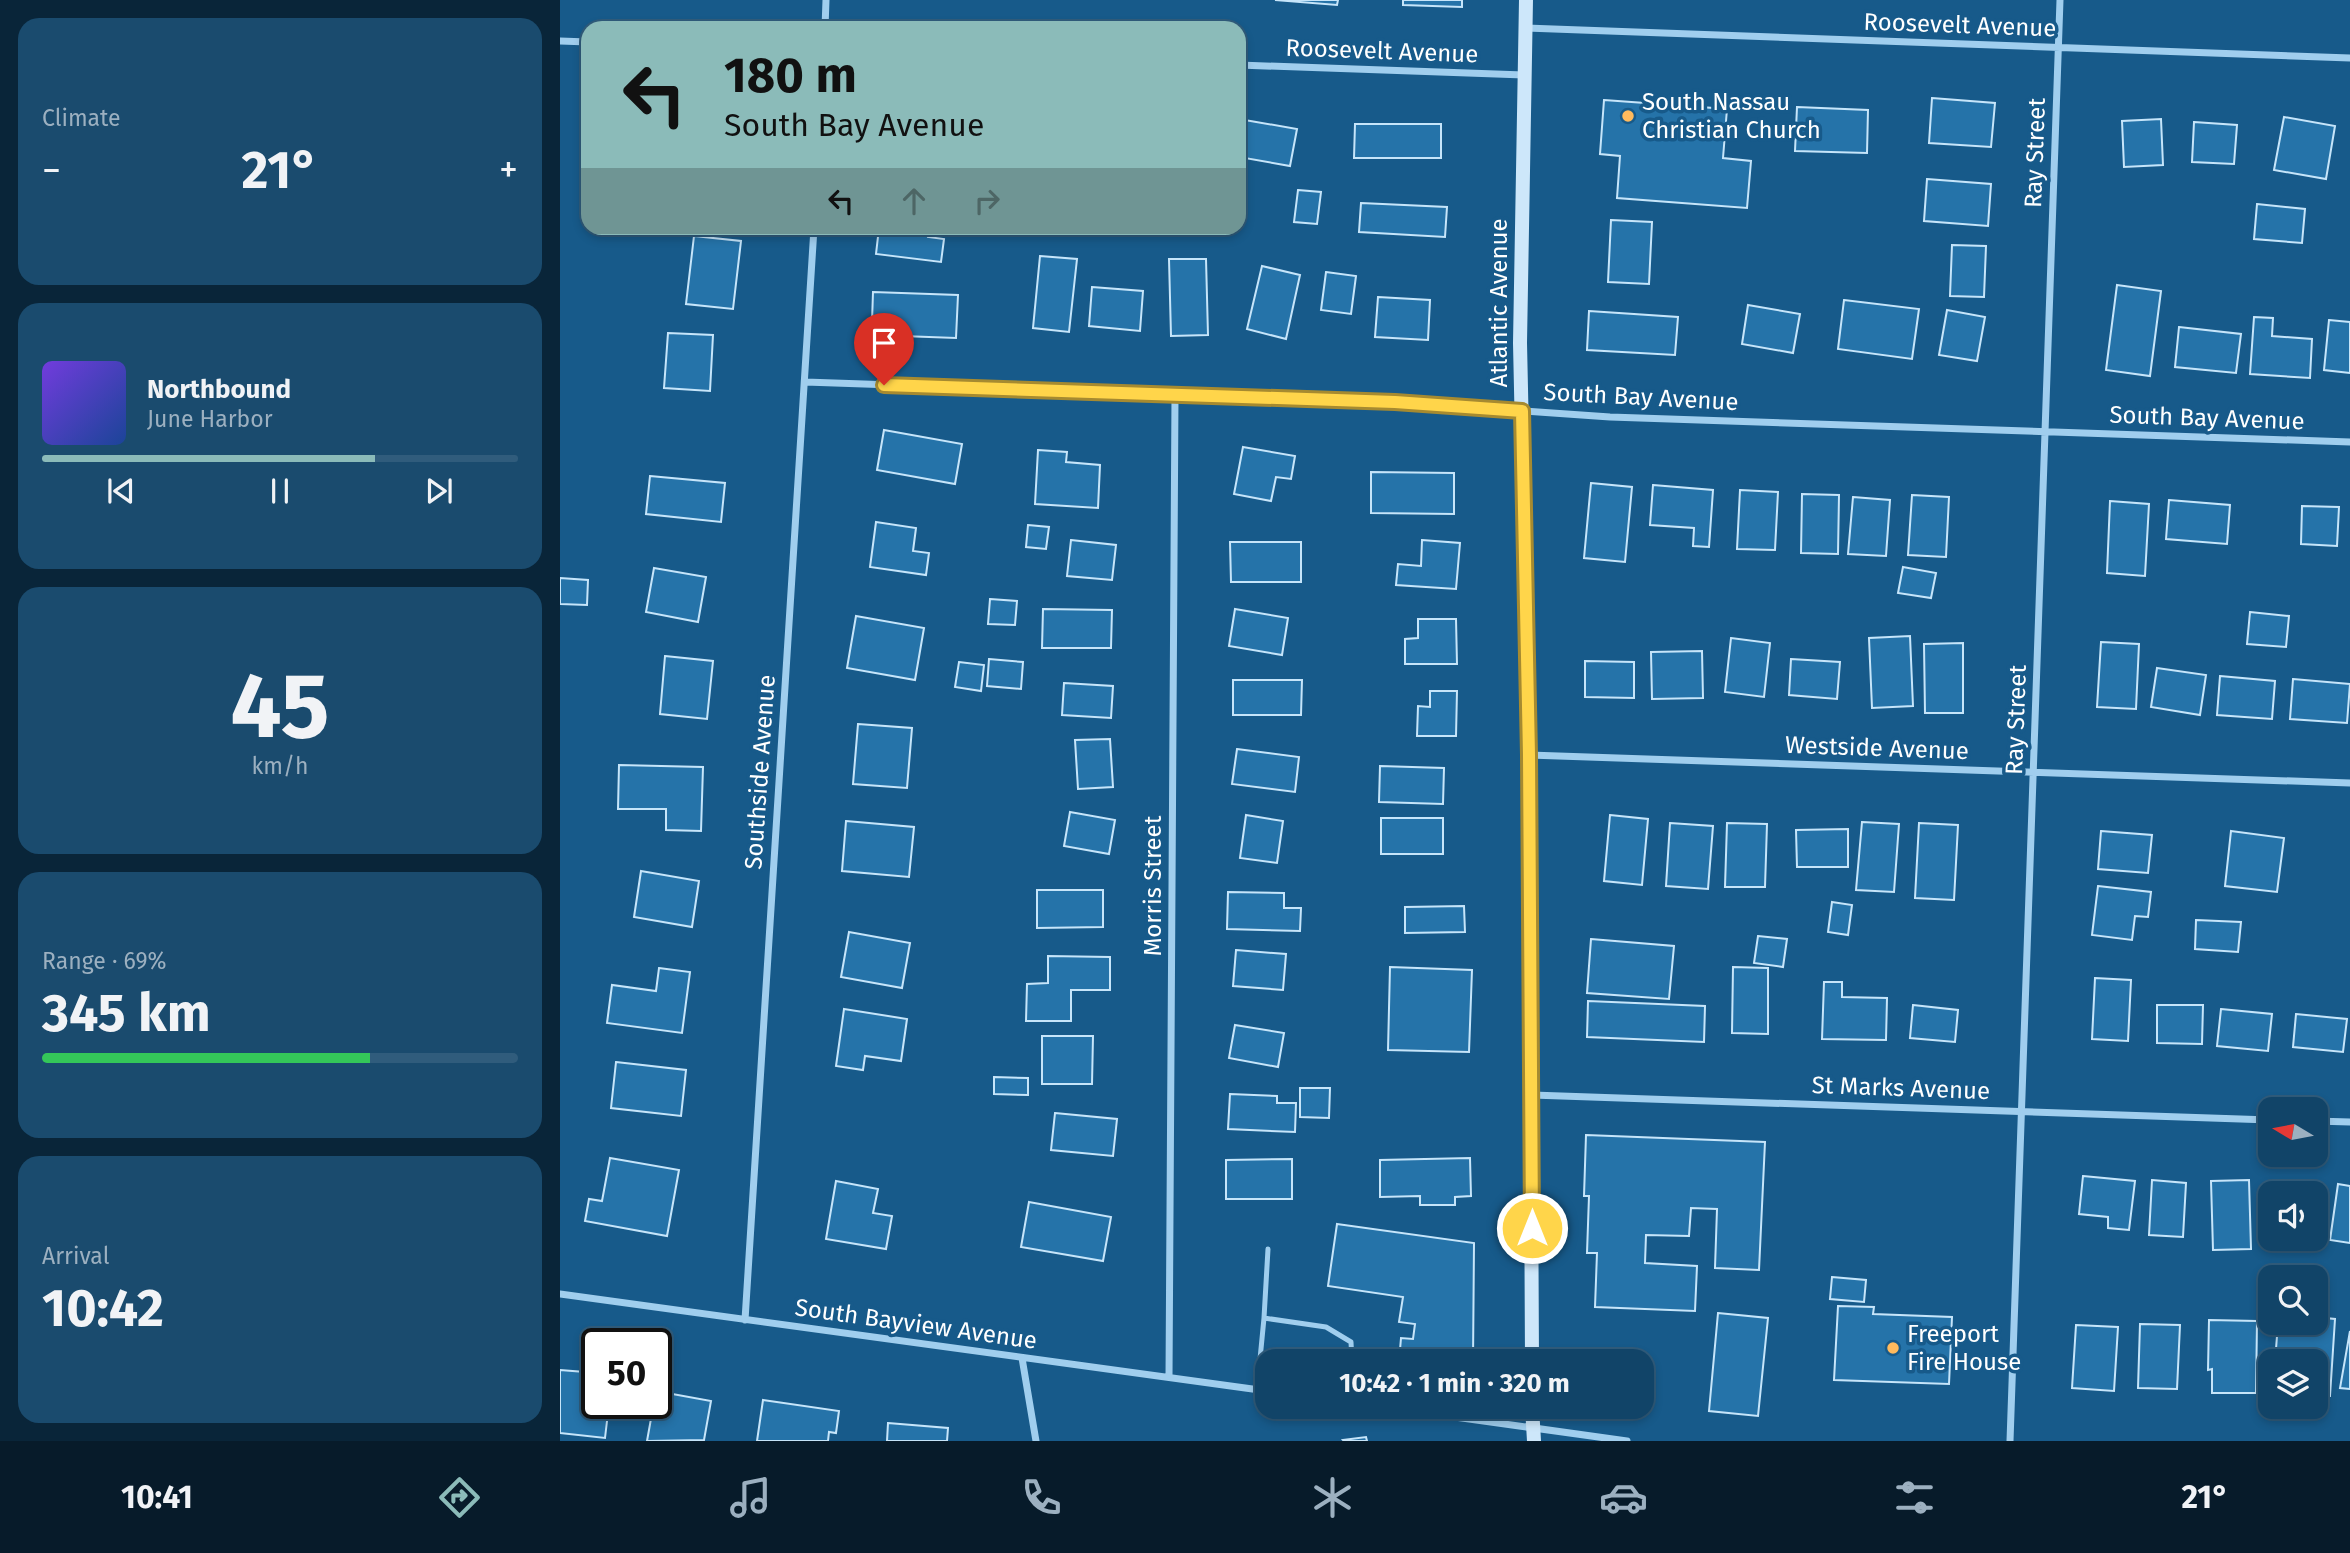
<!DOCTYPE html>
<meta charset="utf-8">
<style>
:root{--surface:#114468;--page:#1a4b6e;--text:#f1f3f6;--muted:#9cb0c0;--line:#305c7c;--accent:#8bbbb9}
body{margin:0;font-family:"Fira Sans",sans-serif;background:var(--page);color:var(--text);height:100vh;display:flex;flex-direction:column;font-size:26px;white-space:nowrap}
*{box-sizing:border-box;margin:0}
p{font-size:23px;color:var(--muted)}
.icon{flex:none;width:38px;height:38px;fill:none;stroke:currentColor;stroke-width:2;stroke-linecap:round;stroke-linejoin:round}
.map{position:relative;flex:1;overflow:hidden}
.details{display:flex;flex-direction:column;gap:18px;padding:18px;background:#092539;width:560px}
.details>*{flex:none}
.top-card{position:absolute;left:21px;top:21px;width:665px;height:214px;border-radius:21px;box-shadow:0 4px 10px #0003,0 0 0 2px var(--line);background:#8bbbb9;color:#111;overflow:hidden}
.needle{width:46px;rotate:280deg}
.buttons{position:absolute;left:1698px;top:1097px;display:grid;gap:14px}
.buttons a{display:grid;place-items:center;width:70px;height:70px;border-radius:14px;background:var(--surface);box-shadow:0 4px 10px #0003,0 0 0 2px var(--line);font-size:35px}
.speed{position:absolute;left:21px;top:1328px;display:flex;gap:14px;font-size:35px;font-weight:700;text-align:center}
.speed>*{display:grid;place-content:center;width:91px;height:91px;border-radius:50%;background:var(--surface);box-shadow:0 4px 10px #0003,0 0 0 2px var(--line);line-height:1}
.speed .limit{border:4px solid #111;border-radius:10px;background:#fff;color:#111}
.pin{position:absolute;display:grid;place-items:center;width:60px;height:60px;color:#fff;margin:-72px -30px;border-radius:50% 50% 50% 0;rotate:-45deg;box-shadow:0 0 7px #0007}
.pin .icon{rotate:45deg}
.me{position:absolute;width:77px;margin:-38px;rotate:0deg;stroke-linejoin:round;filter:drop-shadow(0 0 5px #0008)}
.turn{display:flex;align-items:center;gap:24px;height:147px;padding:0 28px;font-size:32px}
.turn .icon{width:91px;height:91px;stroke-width:2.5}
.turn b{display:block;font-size:49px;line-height:60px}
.lanes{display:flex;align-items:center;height:66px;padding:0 28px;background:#0003;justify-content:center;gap:35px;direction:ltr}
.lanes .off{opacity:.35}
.big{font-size:52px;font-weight:700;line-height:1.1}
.details .widget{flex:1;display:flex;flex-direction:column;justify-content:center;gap:10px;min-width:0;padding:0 24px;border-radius:21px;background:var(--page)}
.details .dial{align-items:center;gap:0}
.dial b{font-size:91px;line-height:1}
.song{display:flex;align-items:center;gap:21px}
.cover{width:84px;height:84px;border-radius:10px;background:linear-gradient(135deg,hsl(260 70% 55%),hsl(220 70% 35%))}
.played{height:7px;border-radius:4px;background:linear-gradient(90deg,var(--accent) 70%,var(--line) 70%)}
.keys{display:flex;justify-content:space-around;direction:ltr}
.heat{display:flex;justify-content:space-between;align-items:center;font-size:38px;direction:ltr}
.charge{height:10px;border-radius:5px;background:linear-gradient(90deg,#34c759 69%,var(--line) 0)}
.trip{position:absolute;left:695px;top:1349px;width:399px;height:70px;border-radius:21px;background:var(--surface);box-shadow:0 4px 10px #0003,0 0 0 2px var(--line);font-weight:700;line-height:70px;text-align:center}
.dock{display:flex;height:112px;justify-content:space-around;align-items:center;background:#071b2a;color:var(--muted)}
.dock .icon{width:49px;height:49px}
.dock .active{color:var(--accent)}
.dock b{font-size:32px;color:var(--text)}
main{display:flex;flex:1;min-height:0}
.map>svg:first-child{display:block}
.building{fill:#2573a9;stroke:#c6e5fa;stroke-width:2}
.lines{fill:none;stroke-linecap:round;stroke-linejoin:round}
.lane{stroke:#a0ceee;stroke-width:5}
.street{stroke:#a0ceee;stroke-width:7}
.secondary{stroke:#cde7fa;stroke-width:14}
.route-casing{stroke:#a68a30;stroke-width:18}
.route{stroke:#ffd54a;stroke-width:12}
.poi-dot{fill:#ffba5d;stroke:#175a8a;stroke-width:2.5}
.labels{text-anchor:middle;stroke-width:7;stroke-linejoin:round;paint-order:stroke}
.street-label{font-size:24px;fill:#fff;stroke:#175a8a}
.poi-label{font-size:24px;fill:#fff;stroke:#175a8a;text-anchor:start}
</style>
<main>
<section class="details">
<div class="widget"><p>Climate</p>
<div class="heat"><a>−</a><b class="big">21°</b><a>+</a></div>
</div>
<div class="widget">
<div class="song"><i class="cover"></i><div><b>Northbound</b><p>June Harbor</p></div></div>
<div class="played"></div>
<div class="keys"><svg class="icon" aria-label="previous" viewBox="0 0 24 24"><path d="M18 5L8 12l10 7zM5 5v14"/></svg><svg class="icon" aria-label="pause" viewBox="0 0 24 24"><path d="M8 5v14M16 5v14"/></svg><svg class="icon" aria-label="next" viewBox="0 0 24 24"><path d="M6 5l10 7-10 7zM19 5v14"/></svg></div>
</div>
<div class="widget dial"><b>45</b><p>km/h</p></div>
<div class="widget"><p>Range · 69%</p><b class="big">345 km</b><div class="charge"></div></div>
<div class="widget"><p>Arrival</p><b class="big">10:42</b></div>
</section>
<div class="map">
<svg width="1790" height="1441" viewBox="0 0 1790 1441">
<rect width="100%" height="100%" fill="#175a8a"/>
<path class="building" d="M 715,0 L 778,0 L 777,5 Z
M 843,0 L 902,0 L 902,7 L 843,5 Z
M 1372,98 L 1435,103 L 1431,147 L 1369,143 Z
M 1044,100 L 1167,109 L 1163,158 L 1191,161 L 1187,208 L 1057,198 L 1060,156 L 1040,154 Z
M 1237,107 L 1308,110 L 1307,153 L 1235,151 Z
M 1724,117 L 1775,126 L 1766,179 L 1714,170 Z
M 679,119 L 737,129 L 730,166 L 679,157 Z
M 1601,119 L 1603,165 L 1564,167 L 1562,121 Z
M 1634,122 L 1677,125 L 1674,164 L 1632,162 Z
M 795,124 L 881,124 L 881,158 L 794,158 Z
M 1367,179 L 1431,184 L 1428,226 L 1364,221 Z
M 738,190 L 761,192 L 757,224 L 734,222 Z
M 801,203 L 887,207 L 885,237 L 799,232 Z
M 1697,204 L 1745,209 L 1742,243 L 1694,239 Z
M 1051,220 L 1092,222 L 1089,284 L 1048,282 Z
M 319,228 L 369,228 L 368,237 L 384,239 L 381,262 L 316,254 Z
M 134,236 L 181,241 L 173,309 L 126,304 Z
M 1392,245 L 1426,246 L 1424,297 L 1390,296 Z
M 480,256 L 517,259 L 509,332 L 473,328 Z
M 609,259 L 646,259 L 648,335 L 611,336 Z
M 702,266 L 740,275 L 726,339 L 687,329 Z
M 766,272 L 796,276 L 791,314 L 761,310 Z
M 1557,285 L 1601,291 L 1590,376 L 1546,370 Z
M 532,287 L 583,291 L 580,331 L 529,326 Z
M 313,292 L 398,295 L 396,338 L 342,336 L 343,323 L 312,322 Z
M 818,297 L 870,300 L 868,340 L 815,337 Z
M 1284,300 L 1359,309 L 1352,359 L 1278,349 Z
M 1188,305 L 1240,314 L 1233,353 L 1182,344 Z
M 1387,310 L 1425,317 L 1417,361 L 1379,355 Z
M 1029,311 L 1118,317 L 1115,355 L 1027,350 Z
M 1694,317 L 1713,318 L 1712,336 L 1752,339 L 1750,378 L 1690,374 Z
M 1769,320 L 1790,322 L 1790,373 L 1764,370 Z
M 1619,327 L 1681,334 L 1676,373 L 1615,367 Z
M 108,333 L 153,335 L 150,391 L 104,388 Z
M 324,430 L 402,444 L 395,484 L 317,470 Z
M 683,447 L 735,456 L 731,479 L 716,477 L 711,501 L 674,494 Z
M 478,450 L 507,452 L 506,462 L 540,465 L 538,508 L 475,504 Z
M 811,472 L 894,473 L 894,514 L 811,513 Z
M 90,476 L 165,483 L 161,522 L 86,514 Z
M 1031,483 L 1072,487 L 1065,562 L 1024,558 Z
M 1093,485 L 1153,490 L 1149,547 L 1133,546 L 1134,528 L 1090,525 Z
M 1180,490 L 1218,492 L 1215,550 L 1177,549 Z
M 1242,494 L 1279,495 L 1278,554 L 1241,553 Z
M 1352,495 L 1389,497 L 1386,557 L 1348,555 Z
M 1293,497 L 1330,500 L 1326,556 L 1288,554 Z
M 1609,500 L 1670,505 L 1667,544 L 1606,539 Z
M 1550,501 L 1589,504 L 1585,576 L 1547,573 Z
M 1742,506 L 1779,507 L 1777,546 L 1741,544 Z
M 316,522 L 356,528 L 353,551 L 369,553 L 366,575 L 310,567 Z
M 468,525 L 489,527 L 486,549 L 466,547 Z
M 511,540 L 556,545 L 552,580 L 507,576 Z
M 862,540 L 900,543 L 896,589 L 836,585 L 838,564 L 861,566 Z
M 670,542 L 741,542 L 741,582 L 671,582 Z
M 1343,567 L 1376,573 L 1371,598 L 1338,593 Z
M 94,568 L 146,577 L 138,622 L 86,612 Z
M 0,578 L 28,580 L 27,605 L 0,604 Z
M 430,599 L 457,601 L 455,625 L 428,624 Z
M 483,609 L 552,610 L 551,648 L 482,648 Z
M 675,609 L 728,618 L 722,655 L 669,646 Z
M 1690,612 L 1729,616 L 1726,647 L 1687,644 Z
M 296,616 L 364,628 L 355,680 L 287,668 Z
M 858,619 L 896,619 L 897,664 L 845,664 L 845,639 L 858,638 Z
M 1350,636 L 1353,706 L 1312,708 L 1309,638 Z
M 1171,638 L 1210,643 L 1204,697 L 1165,692 Z
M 1541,642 L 1579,644 L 1576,709 L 1537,707 Z
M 1403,643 L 1403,713 L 1365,713 L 1364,644 Z
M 1142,651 L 1143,698 L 1092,699 L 1091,652 Z
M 105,656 L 153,661 L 147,719 L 100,714 Z
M 429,659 L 463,662 L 461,689 L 427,686 Z
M 1231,659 L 1280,662 L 1277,699 L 1229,695 Z
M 1025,661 L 1074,662 L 1074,698 L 1025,697 Z
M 399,662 L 424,665 L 421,691 L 395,687 Z
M 1597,668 L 1646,675 L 1640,715 L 1591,707 Z
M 1660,676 L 1715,681 L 1712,719 L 1657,715 Z
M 1733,679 L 1790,684 L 1787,723 L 1730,719 Z
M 673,680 L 742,680 L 741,715 L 673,715 Z
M 504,683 L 553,686 L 551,718 L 502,715 Z
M 870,691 L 897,691 L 896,736 L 857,736 L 858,706 L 870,707 Z
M 298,724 L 352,728 L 347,788 L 293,784 Z
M 550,739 L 553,787 L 518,789 L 515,740 Z
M 677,749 L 739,757 L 735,792 L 672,784 Z
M 59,765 L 143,767 L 141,831 L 106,830 L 106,809 L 58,809 Z
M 820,766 L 884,768 L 883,804 L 819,802 Z
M 510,812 L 555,820 L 549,854 L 504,846 Z
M 686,815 L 723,821 L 717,863 L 680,858 Z
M 1050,815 L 1088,819 L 1082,885 L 1044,881 Z
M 821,818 L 883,818 L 883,854 L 821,854 Z
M 286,821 L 354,827 L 349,877 L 282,871 Z
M 1302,822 L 1339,824 L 1334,892 L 1296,890 Z
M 1110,823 L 1153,826 L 1148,889 L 1106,886 Z
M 1167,823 L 1207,824 L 1205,887 L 1165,887 Z
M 1359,823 L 1398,825 L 1394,900 L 1355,898 Z
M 1288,829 L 1288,867 L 1237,867 L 1236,830 Z
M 1541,831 L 1592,835 L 1588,873 L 1538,869 Z
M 1671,831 L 1724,838 L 1717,892 L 1665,886 Z
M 81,871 L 139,881 L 132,927 L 74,917 Z
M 1538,886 L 1591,892 L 1588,917 L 1575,916 L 1572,940 L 1532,935 Z
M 477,890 L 543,890 L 543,927 L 477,928 Z
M 668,892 L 724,893 L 724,908 L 741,908 L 740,931 L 667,929 Z
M 1272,902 L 1292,905 L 1288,935 L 1268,932 Z
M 904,906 L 905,932 L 845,933 L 845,907 Z
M 1636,920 L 1681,922 L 1678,952 L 1635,949 Z
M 289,932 L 350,943 L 342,988 L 281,977 Z
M 1198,936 L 1227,939 L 1223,967 L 1194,963 Z
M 1031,939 L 1114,946 L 1109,999 L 1027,993 Z
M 676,950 L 726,954 L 723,990 L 673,986 Z
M 488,956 L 550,957 L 550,990 L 511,990 L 511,1021 L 466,1021 L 467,984 L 488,983 Z
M 830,967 L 912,970 L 909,1052 L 828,1050 Z
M 1173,967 L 1208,968 L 1208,1034 L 1172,1033 Z
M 99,968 L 130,972 L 122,1033 L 47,1023 L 52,985 L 96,991 Z
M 1535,978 L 1571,980 L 1568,1041 L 1532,1039 Z
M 1264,982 L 1282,982 L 1282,997 L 1327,998 L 1326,1040 L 1262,1039 Z
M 1028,1001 L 1145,1006 L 1144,1042 L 1027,1037 Z
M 1353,1005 L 1398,1010 L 1395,1042 L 1350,1038 Z
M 1597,1005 L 1643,1005 L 1642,1044 L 1597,1043 Z
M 284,1009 L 347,1019 L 341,1061 L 305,1056 L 303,1070 L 276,1066 Z
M 1661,1009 L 1712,1014 L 1708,1051 L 1657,1046 Z
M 1736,1014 L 1787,1019 L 1783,1052 L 1733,1047 Z
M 675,1025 L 724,1033 L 718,1067 L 669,1058 Z
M 482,1036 L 533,1036 L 532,1084 L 482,1084 Z
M 56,1062 L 126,1070 L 121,1116 L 51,1108 Z
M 434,1077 L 468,1078 L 468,1095 L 434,1094 Z
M 740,1088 L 770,1088 L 769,1118 L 740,1117 Z
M 670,1094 L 717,1096 L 717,1103 L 736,1103 L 735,1132 L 668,1129 Z
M 495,1113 L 557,1119 L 553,1156 L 491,1150 Z
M 1026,1135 L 1205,1142 L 1199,1270 L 1155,1268 L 1157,1209 L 1131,1208 L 1129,1236 L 1086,1235 L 1085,1263 L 1137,1266 L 1135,1311 L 1035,1307 L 1037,1253 L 1027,1253 L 1029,1196 L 1024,1196 Z
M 50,1158 L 119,1170 L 107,1236 L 25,1221 L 29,1199 L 42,1201 Z
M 910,1158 L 911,1196 L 895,1197 L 895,1205 L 860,1205 L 860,1196 L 820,1197 L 820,1160 Z
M 732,1159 L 732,1199 L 666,1199 L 666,1160 Z
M 1523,1176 L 1575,1181 L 1569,1230 L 1548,1228 L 1548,1217 L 1519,1214 Z
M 1592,1180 L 1626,1183 L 1623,1237 L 1589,1235 Z
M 1689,1180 L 1691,1249 L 1653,1250 L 1651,1181 Z
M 276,1181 L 318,1189 L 313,1213 L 332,1216 L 326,1249 L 266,1239 Z
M 1778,1184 L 1790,1186 L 1790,1243 L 1770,1240 Z
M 1720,1186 L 1757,1187 L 1755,1229 L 1755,1194 L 1720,1194 Z
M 469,1202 L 551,1217 L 543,1261 L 461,1247 Z
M 777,1224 L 914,1243 L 913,1362 L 839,1362 L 841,1338 L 853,1339 L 855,1324 L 839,1322 L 843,1297 L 768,1286 Z
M 1272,1277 L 1306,1280 L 1304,1302 L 1270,1299 Z
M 1278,1306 L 1314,1307 L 1313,1314 L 1392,1317 L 1389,1384 L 1274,1380 Z
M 1158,1313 L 1208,1318 L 1198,1416 L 1149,1411 Z
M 1755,1317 L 1775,1319 L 1770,1396 L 1755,1395 L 1755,1362 L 1715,1362 L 1718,1323 L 1755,1323 Z
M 1649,1320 L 1697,1321 L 1696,1393 L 1652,1393 L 1652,1369 L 1648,1370 Z
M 1580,1324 L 1620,1325 L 1617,1389 L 1578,1388 Z
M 1516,1325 L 1558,1327 L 1554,1391 L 1512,1388 Z
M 1790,1331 L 1790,1389 L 1780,1388 Z
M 0,1370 L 37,1373 L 37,1404 L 49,1404 L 45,1438 L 0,1433 Z
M 96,1391 L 151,1401 L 144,1440 L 87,1441 Z
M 203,1400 L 279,1411 L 276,1433 L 269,1432 L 268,1441 L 197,1441 Z
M 328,1423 L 388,1428 L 387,1441 L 327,1441 Z
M 806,1437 L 807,1441 L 784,1441 L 783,1440 Z"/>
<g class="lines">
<path class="lane" d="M 704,1318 L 708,1249
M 697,1390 L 704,1318 L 766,1327 L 791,1342 L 792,1362"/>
<path class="street" d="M 265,28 L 266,0
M 966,28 L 1790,58
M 0,41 L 28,42
M 679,65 L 964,75
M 245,382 L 835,402 L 1050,417 L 1790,442
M 969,755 L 1790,783
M 972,1095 L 1710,1120
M 1755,1121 L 1790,1122
M 0,1294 L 707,1391
M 185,1320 L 254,228
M 462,1358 L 476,1441
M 609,1377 L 615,396
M 823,1407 L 1067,1441
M 1450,1441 L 1500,0"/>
<path class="secondary" d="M 966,0 L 960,343 L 969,755 L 972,1362
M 972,1407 L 974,1441"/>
</g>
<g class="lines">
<g class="route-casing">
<path id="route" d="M 324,385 L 835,402 L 962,411 L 969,755 L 972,1228"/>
</g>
<use href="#route" class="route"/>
</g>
<g class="poi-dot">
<circle cx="1068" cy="116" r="7"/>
<circle cx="1333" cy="1348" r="7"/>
</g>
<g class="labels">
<g class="street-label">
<text transform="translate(1400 25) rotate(2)" y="8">Roosevelt Avenue</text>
<text transform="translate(822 51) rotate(2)" y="8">Roosevelt Avenue</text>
<text transform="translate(1475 153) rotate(-88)" y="8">Ray Street</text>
<text transform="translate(939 303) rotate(-90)" y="8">Atlantic Avenue</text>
<text transform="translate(1081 397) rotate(3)" y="8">South Bay Avenue</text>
<text transform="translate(1647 418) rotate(2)" y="8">South Bay Avenue</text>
<text transform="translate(1456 720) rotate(-88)" y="8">Ray Street</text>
<text transform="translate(1317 748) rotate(2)" y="8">Westside Avenue</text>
<text transform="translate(200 772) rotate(-86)" y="8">Southside Avenue</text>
<text transform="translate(593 886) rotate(-90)" y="8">Morris Street</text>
<text transform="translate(1341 1088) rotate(2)" y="8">St Marks Avenue</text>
<text transform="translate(356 1324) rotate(8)" y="8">South Bayview Avenue</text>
</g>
<g class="poi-label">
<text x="1082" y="110">South Nassau<tspan x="1082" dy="28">Christian Church</tspan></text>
<text x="1347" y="1342">Freeport<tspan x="1347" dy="28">Fire House</tspan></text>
</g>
</g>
</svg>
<div class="buttons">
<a><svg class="needle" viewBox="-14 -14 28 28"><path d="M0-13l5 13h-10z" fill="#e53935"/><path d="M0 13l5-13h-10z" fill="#9cb0c0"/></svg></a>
<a><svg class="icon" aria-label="sound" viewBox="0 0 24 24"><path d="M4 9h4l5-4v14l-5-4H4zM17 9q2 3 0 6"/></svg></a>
<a><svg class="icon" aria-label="search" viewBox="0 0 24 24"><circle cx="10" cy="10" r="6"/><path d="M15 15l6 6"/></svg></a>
<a><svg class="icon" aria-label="layers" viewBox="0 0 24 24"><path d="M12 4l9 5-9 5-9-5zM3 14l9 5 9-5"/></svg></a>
</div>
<div class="speed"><div class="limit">50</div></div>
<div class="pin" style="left:324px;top:385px;background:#d93025"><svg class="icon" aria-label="arrive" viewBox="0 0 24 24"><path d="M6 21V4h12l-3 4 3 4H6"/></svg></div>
<svg class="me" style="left:972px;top:1228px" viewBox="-20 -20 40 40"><circle r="17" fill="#ffd54a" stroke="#fff" stroke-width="3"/><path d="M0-11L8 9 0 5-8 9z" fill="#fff"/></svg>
<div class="trip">10:42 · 1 min · 320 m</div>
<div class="top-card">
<div class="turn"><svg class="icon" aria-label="left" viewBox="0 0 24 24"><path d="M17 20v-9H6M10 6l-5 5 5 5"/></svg><div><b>180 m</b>South Bay Avenue</div></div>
<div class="lanes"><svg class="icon" aria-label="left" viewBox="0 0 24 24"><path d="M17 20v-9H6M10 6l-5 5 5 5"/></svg><svg class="icon off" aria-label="ahead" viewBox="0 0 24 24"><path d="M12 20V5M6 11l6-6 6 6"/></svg><svg class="icon off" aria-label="right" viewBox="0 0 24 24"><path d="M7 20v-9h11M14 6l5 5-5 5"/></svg></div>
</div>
</div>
</main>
<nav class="dock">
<b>10:41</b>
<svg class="icon active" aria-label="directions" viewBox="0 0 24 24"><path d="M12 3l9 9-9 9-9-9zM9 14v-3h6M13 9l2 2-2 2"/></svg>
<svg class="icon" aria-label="music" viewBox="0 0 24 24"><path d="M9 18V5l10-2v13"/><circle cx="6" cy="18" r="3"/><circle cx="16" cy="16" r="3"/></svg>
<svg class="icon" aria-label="phone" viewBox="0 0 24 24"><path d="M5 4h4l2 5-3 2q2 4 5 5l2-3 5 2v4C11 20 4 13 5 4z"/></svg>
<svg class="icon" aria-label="climate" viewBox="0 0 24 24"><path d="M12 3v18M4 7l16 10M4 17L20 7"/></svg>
<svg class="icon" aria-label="car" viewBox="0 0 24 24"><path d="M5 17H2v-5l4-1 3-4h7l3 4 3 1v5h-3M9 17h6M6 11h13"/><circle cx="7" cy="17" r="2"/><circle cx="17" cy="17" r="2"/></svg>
<svg class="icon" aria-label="filters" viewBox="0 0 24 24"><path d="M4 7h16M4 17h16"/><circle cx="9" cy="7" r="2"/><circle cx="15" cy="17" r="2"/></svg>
<b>21°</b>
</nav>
